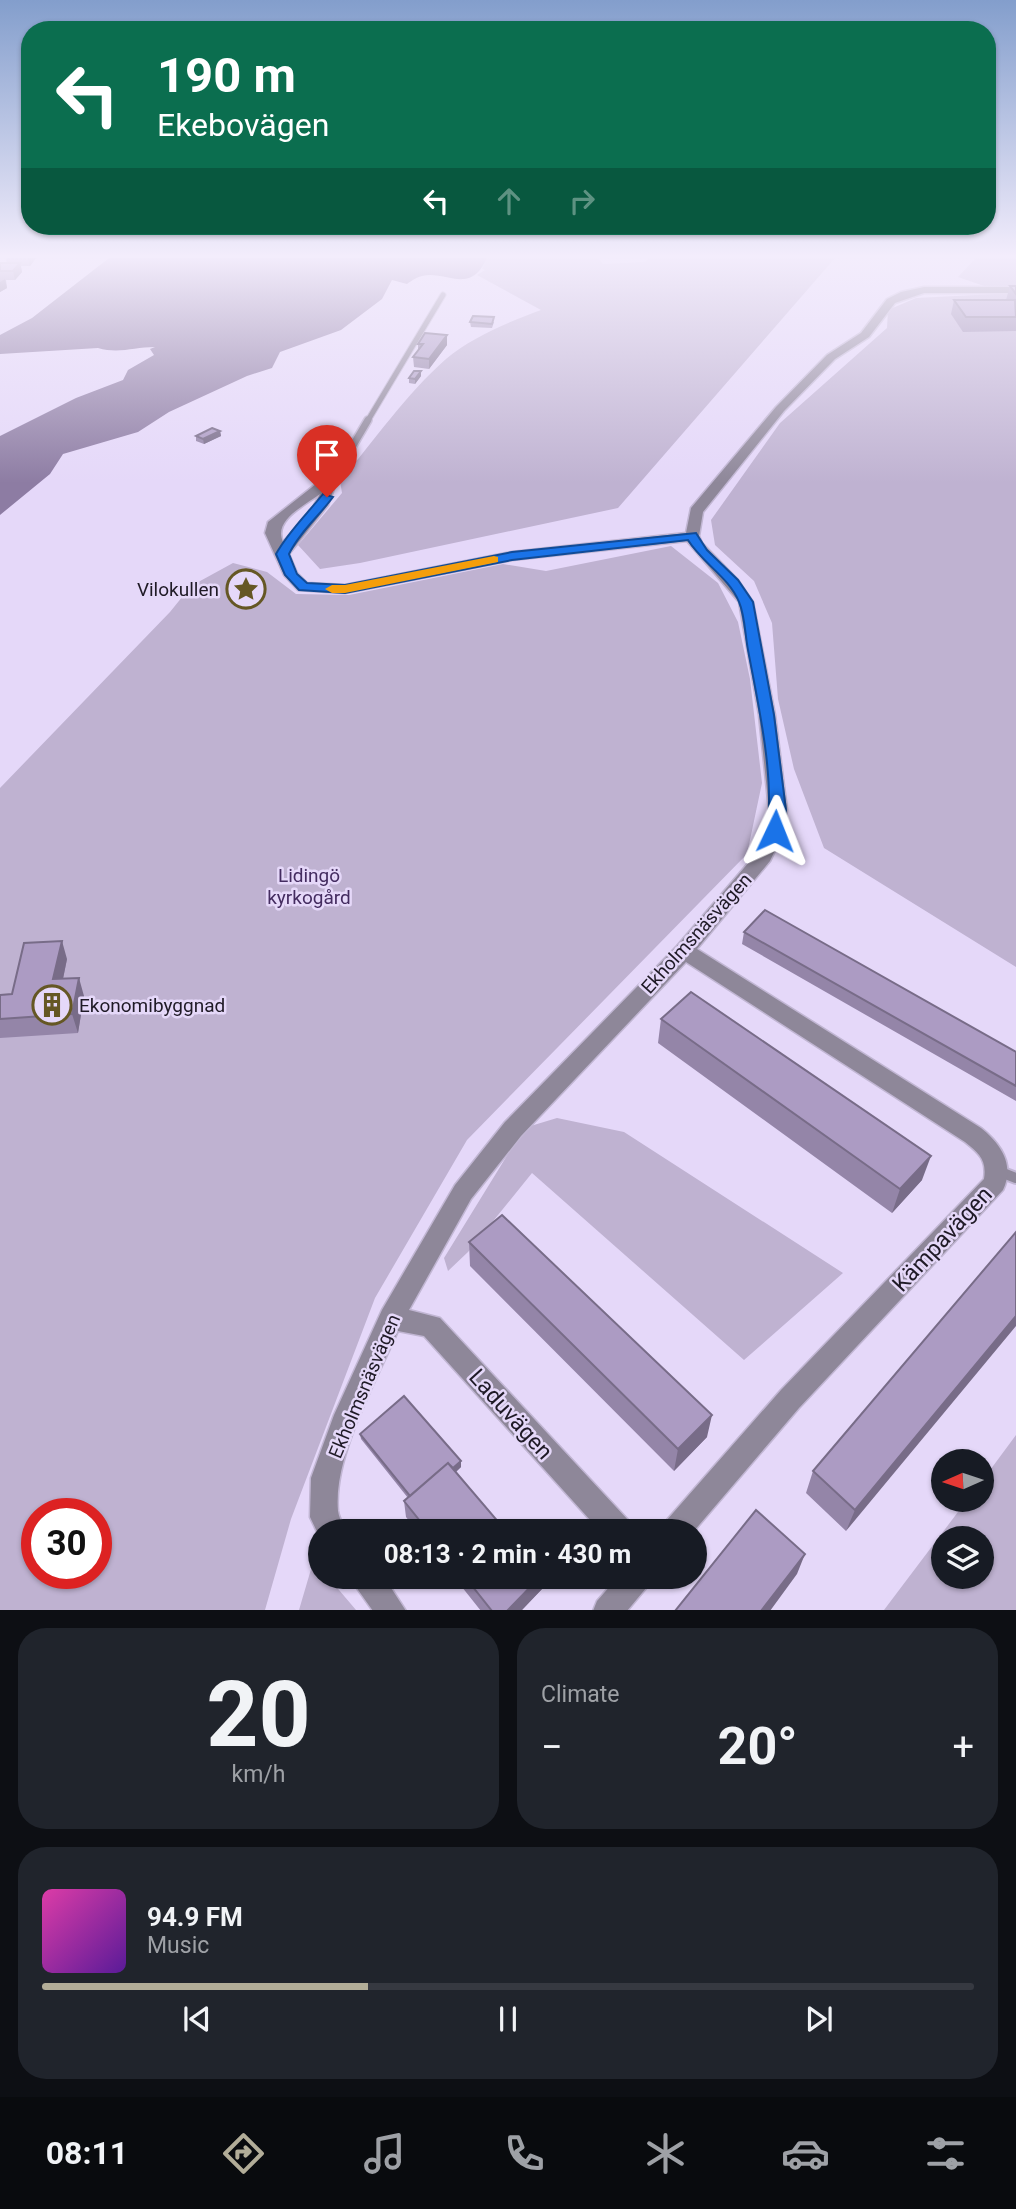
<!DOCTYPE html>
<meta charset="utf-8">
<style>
:root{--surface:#171b24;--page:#20242c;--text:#f1f3f6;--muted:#9ea1a6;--line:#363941;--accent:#b2ad98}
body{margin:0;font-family:Roboto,sans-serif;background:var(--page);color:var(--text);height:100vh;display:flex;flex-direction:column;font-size:26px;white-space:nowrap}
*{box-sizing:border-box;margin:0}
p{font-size:23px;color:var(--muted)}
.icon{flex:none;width:38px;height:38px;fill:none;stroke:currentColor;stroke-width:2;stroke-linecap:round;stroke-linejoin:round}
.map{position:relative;height:1610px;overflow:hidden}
.details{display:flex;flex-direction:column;gap:18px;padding:18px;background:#0d0f14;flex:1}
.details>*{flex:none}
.hud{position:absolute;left:21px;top:21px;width:975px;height:214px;border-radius:28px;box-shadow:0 2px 5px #0004;background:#0b6e4f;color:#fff;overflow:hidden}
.needle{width:46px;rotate:267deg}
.controls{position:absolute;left:931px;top:1449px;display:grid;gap:14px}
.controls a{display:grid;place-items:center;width:63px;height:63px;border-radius:50%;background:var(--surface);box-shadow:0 2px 5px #0004;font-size:35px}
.speed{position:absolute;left:21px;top:1498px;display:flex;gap:14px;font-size:35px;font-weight:700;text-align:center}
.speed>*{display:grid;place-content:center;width:91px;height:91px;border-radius:50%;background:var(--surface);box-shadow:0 2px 5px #0004;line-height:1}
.speed .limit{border:10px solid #d22;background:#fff;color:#111}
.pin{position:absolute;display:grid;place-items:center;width:60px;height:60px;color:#fff;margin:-72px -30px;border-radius:50% 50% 50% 0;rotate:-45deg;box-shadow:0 0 7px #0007}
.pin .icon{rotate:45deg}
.me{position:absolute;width:77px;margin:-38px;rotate:2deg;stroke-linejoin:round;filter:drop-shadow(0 0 5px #0008)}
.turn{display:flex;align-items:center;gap:24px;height:147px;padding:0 21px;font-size:32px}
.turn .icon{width:91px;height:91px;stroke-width:2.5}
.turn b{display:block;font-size:49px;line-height:60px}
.lanes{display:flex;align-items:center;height:66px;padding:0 21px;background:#0003;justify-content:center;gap:35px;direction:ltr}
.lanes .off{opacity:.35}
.big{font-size:52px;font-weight:700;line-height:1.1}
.details .widget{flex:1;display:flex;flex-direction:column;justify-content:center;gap:10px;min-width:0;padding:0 24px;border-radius:28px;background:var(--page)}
.details .dial{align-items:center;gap:0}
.dial b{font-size:91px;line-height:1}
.song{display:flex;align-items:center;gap:21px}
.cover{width:84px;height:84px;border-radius:10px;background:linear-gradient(135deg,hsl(320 70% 55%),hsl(270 70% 35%))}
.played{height:7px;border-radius:4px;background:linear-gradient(90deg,var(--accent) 35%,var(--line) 35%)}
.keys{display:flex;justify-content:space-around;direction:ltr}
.heat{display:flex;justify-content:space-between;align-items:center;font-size:38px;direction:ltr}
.details .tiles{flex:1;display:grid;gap:18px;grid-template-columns:1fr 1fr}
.widget:last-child{grid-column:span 2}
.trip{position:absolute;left:308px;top:1519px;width:399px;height:70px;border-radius:35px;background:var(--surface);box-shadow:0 2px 5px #0004;font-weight:700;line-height:70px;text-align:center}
.menu{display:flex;height:112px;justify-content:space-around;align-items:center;background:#090b0e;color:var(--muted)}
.menu .icon{width:49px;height:49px}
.menu .on{color:var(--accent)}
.menu b{font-size:32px;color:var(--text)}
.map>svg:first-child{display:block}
.green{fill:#bfb2d1;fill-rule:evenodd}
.water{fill:#8d7ca3}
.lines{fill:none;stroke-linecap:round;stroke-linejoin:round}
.lane-far2-casing{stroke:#c1b6d3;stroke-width:7}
.lane-far1-casing{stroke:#c1b6d3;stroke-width:10}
.lane-casing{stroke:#c1b6d3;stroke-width:14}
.street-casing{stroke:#c1b6d3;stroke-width:3}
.lane-far2{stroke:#8e8799;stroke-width:5}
.lane-far1{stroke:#8e8799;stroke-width:7}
.lane{stroke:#8e8799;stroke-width:10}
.street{fill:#8e8799;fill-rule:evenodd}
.wall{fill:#9485a8}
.shaded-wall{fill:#786c88}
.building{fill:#ac9bc3;stroke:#786c88;stroke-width:2}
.route{fill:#1a73e8;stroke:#114b97;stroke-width:2}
.slow{fill:#f59e0b}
.labels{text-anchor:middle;stroke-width:5;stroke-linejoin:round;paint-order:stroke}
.poi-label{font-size:19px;fill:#1f1a26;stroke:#e5d8f9;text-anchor:end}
.park-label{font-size:19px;fill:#442c60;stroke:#e5d8f9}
.street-label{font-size:19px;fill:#1f1a26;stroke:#e5d8f9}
.near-street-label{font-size:23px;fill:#1f1a26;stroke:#e5d8f9}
</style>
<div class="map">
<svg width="1016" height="1611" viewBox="0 0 1016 1611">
<rect width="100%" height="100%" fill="#e5d8f9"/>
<path class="green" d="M 487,258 L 598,258 L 603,264 L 644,262 L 650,258 L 835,258 L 618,508 L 360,563 L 320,569 L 298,545 L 342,493 L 340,481 C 374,441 406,394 446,359 C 472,337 509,322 541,310 L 477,275 L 485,270 L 482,269 Z
M 976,258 L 1016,258 L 1016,286 L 984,286 L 958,277 Z
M 1016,293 L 1016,967 L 824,848 L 794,769 L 778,699 L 772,623 L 754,581 L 715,545 L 711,520 L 780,423 L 887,328 L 888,310 L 916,298 Z
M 671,546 L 718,583 L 738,622 L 750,679 L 762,783 L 747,854 L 467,1140 L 375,1298 L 291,1519 L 265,1610 L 0,1610 L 0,788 L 170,612 L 191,586 L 233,563 L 267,572 L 296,594 L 349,595 L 503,564 L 546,571 ZM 37,1514 L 96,1514 L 96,1573 L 37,1573 Z
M 557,1118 L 624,1132 L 843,1273 L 744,1360 L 532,1173 L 468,1252 L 448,1271 L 444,1258 L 524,1128 Z
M 1016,1435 L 1016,1610 L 884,1610 L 967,1500 L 982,1500 L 982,1481 ZM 943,1538 L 982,1538 L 982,1577 L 943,1577 Z
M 314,1559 L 320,1567 L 320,1577 L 328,1577 L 356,1610 L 299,1610 Z"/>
<path class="water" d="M 109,258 L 487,258 C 470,296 446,270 422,276 C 417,277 411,281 407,284 L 392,280 L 382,299 L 341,330 L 280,352 L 272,368 L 247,376 L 169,412 L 138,432 L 63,454 L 50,474 L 0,515 L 0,436 L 76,398 L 123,380 L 128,370 L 154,355 L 150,349 L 155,347 C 134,347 119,354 98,348 L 0,354 L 0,335 L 32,318 Z"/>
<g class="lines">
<g class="lane-far2-casing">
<path id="lane-far2" d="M 367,422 L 443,295"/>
</g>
<g class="lane-far1-casing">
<path id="lane-far1" d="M 329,486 L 368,420"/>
</g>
<g class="lane-casing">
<path id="lane" d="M 998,1171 L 1016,1178"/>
</g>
<g class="street-casing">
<path id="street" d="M 924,287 L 1016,287 L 1016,293 L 924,293 L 895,303 L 869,337 L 835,359 L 784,411 L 703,512 L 699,536 L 702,543 L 738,580 L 753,602 L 775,715 L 787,810 L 784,831 L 770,861 L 697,949 L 981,1128 C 1001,1144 1015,1165 1003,1190 L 799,1408 L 694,1531 L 662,1531 L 666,1521 L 781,1390 L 984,1179 C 987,1160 979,1153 965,1142 L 686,962 L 521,1136 L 471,1199 L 409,1310 L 440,1318 L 629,1521 L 633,1531 L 600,1531 L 424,1336 L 398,1331 C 376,1381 333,1457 338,1511 C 339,1518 343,1525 346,1531 L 320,1531 L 320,1538 L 310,1517 L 311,1478 L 334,1415 L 382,1310 L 455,1185 L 505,1122 L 677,946 L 756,854 L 766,831 L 769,810 L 759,715 L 739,602 L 687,541 L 512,560 L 345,593 L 298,590 L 284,575 L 265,533 L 268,522 L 316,484 L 334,483 L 335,486 L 328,505 L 289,554 L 297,573 L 307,583 L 345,585 L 512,552 L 686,533 L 691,508 L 776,407 L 827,355 L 861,333 L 887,299 L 901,292 ZM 320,494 L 311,511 L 283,542 C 273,520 304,506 320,494 Z
M 352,1577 L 384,1577 L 406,1611 L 373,1611 L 356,1587 Z
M 618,1577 L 651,1577 L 647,1587 L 627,1611 L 593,1611 L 597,1601 Z"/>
</g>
<use href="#lane-far2" class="lane-far2"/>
<use href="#lane-far1" class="lane-far1"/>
<use href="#lane" class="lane"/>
<use href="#street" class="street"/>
</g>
<path class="wall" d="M 6,258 L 36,258 L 30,266 L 21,266 L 22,272 L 15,280 L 6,280 L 7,288 L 0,292 L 0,263 L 7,263 Z
M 1010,286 L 1016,286 L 1016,331 L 963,332 L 951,314 L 954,300 L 1006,300 Z
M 470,322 L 494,322 L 492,328 L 471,327 Z
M 447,335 L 447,345 L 429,369 L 414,367 L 413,357 L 418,351 L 418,344 Z
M 421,376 L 415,384 L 409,383 L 409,378 Z
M 220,431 L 221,436 L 204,444 L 196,441 L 196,436 Z
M 744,932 L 1016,1052 L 1016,1101 L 742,944 Z
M 67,959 L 63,979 L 84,996 L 78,1033 L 0,1038 L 0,995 L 12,994 Z
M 661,1019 L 922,1180 L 892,1213 L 658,1043 Z
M 1016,1232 L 846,1531 L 806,1493 L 813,1471 Z
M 469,1242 L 707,1437 L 674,1471 L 470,1266 Z
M 360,1434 L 461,1461 L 461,1467 L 456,1472 L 506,1531 L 417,1531 L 406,1517 L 404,1501 L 408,1498 L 361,1439 Z
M 454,1577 L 542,1577 L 542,1589 L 521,1611 L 481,1611 Z"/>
<path class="shaded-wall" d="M 28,258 L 36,258 L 30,266 Z
M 20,263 L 22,272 L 15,280 L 13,271 Z
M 5,279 L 7,288 L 0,292 L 0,282 Z
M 447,335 L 447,345 L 429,369 L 429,359 Z
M 421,371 L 421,376 L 415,384 L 415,379 Z
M 220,431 L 221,436 L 204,444 L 203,439 Z
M 62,941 L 67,959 L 59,998 L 53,979 Z
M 79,978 L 84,996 L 78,1033 L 72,1014 Z
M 931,1156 L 922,1180 L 892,1213 L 900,1189 Z
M 1016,1316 L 1016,1326 L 846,1531 L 855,1510 Z
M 712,1415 L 707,1437 L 674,1471 L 678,1449 Z
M 461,1461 L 461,1467 L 416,1508 L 416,1503 Z
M 805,1554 L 797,1574 L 770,1611 L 761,1611 Z
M 540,1577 L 542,1577 L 542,1589 L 521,1611 L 507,1611 Z"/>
<path class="building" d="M 0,263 L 20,263 L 13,271 L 0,271 Z
M 1010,286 L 1016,286 L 1016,294 Z
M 954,300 L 1015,300 L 1016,317 L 966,317 Z
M 473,316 L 494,317 L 492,324 L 470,322 Z
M 425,333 L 447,335 L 429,359 L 413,357 L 423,344 L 418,344 Z
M 414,371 L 421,371 L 415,379 L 409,378 Z
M 212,428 L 220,431 L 203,439 L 196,436 Z
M 765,910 L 1016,1052 L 1016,1086 L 744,932 Z
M 62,941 L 53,979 L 79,978 L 72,1014 L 0,1019 L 0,995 L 12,994 L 24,943 Z
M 691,992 L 931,1156 L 900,1189 L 661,1019 Z
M 502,1215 L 712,1415 L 678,1449 L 469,1242 Z
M 1016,1232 L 1016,1316 L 855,1510 L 813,1471 Z
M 404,1396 L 461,1461 L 453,1468 L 448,1463 L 410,1496 L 360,1434 Z
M 448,1463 L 506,1531 L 428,1531 L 404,1501 Z
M 756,1510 L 805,1554 L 761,1611 L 675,1611 Z
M 465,1577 L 540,1577 L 507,1611 L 492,1611 Z"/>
<linearGradient id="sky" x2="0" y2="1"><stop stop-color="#839ecc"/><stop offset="0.53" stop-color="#f3edfc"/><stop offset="1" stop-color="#f3edfc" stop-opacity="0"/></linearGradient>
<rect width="1016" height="483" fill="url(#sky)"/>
<path class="route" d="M 323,494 L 333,497 C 319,516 299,533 289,554 L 297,574 L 307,583 L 345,585 L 512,552 L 696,533 L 707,550 L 738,580 L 753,602 L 774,715 L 786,810 L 781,835 L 775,837 L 767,831 C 775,777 758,704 748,650 C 745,635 745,616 739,602 C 729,577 702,563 688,540 L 512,560 L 345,593 L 299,590 L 285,575 L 276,554 C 288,532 307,514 323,494 Z"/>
<path class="slow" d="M 494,556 L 498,557 L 498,562 L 345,593 L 332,593 L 325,589 L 332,585 L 345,585 Z"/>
<defs>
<g id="sight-ring" transform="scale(2.0125)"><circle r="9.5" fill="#e5d8f9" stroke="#655724" stroke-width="1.5"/><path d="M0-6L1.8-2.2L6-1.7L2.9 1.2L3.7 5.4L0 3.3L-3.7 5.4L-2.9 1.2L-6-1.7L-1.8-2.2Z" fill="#655724"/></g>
<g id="building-ring" transform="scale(2.0125)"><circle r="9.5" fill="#e5d8f9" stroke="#655724" stroke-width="1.5"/><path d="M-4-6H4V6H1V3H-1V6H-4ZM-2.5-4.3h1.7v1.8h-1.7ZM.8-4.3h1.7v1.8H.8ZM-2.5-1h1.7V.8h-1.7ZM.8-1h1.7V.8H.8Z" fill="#655724"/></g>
</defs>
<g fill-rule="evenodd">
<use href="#sight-ring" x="246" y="589"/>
<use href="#building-ring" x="52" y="1005"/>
</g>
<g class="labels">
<g class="poi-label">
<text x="219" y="596">Vilokullen</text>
<text x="79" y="1012" text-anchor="start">Ekonomibyggnad</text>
</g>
<g class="park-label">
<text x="309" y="882">Lidingö<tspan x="309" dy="22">kyrkogård</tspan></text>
</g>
<g class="street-label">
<text transform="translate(696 933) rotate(-48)" y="7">Ekholmsnäsvägen</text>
<text transform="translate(364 1386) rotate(-67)" y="7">Ekholmsnäsvägen</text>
</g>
<g class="near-street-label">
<text transform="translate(942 1239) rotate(-47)" y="8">Kämpavägen</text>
<text transform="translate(511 1414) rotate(48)" y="8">Laduvägen</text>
</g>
</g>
</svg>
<div class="controls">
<a><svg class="needle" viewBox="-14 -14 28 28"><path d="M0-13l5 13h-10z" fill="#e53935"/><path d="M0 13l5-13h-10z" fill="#9ea1a6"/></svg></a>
<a><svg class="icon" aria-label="layers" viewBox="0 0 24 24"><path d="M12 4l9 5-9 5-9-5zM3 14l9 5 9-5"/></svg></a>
</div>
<div class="speed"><div class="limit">30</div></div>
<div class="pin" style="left:327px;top:497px;background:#d93025"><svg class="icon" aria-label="arrive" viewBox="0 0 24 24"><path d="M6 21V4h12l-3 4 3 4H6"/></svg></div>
<svg class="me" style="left:775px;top:831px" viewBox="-20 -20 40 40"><path d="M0-17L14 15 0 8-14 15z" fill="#1a73e8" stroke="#fff" stroke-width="4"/></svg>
<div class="trip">08:13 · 2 min · 430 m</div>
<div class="hud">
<div class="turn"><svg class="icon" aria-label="left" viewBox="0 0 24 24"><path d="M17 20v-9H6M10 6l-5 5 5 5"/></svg><div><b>190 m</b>Ekebovägen</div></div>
<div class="lanes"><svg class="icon" aria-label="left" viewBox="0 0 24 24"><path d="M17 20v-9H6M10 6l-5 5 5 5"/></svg><svg class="icon off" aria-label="ahead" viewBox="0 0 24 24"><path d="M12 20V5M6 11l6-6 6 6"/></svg><svg class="icon off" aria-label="right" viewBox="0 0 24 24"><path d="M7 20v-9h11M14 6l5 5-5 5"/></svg></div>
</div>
</div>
<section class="details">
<div class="tiles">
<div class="widget dial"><b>20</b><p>km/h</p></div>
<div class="widget"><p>Climate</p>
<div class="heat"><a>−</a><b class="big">20°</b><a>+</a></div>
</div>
<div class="widget">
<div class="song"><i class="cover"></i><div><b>94.9 FM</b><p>Music</p></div></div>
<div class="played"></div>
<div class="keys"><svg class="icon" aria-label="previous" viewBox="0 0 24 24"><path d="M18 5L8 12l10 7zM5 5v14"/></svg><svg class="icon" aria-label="pause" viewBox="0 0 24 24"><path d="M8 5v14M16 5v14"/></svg><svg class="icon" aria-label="next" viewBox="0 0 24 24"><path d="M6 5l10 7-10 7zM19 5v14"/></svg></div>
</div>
</div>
</section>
<nav class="menu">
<b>08:11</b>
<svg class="icon on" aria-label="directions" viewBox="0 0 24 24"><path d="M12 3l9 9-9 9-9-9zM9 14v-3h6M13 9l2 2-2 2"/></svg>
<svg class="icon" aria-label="music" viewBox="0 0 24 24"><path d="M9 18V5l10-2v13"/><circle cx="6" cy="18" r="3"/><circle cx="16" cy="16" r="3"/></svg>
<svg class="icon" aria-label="phone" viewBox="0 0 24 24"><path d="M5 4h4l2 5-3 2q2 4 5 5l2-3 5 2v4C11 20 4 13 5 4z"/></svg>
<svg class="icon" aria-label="climate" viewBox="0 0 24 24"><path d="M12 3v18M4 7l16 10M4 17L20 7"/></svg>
<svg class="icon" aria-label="car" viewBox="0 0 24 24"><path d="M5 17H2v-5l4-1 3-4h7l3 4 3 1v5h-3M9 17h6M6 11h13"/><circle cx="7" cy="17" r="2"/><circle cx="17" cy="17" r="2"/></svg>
<svg class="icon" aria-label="filters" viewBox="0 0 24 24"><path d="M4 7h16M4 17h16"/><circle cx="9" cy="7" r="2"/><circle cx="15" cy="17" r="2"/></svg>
</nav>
